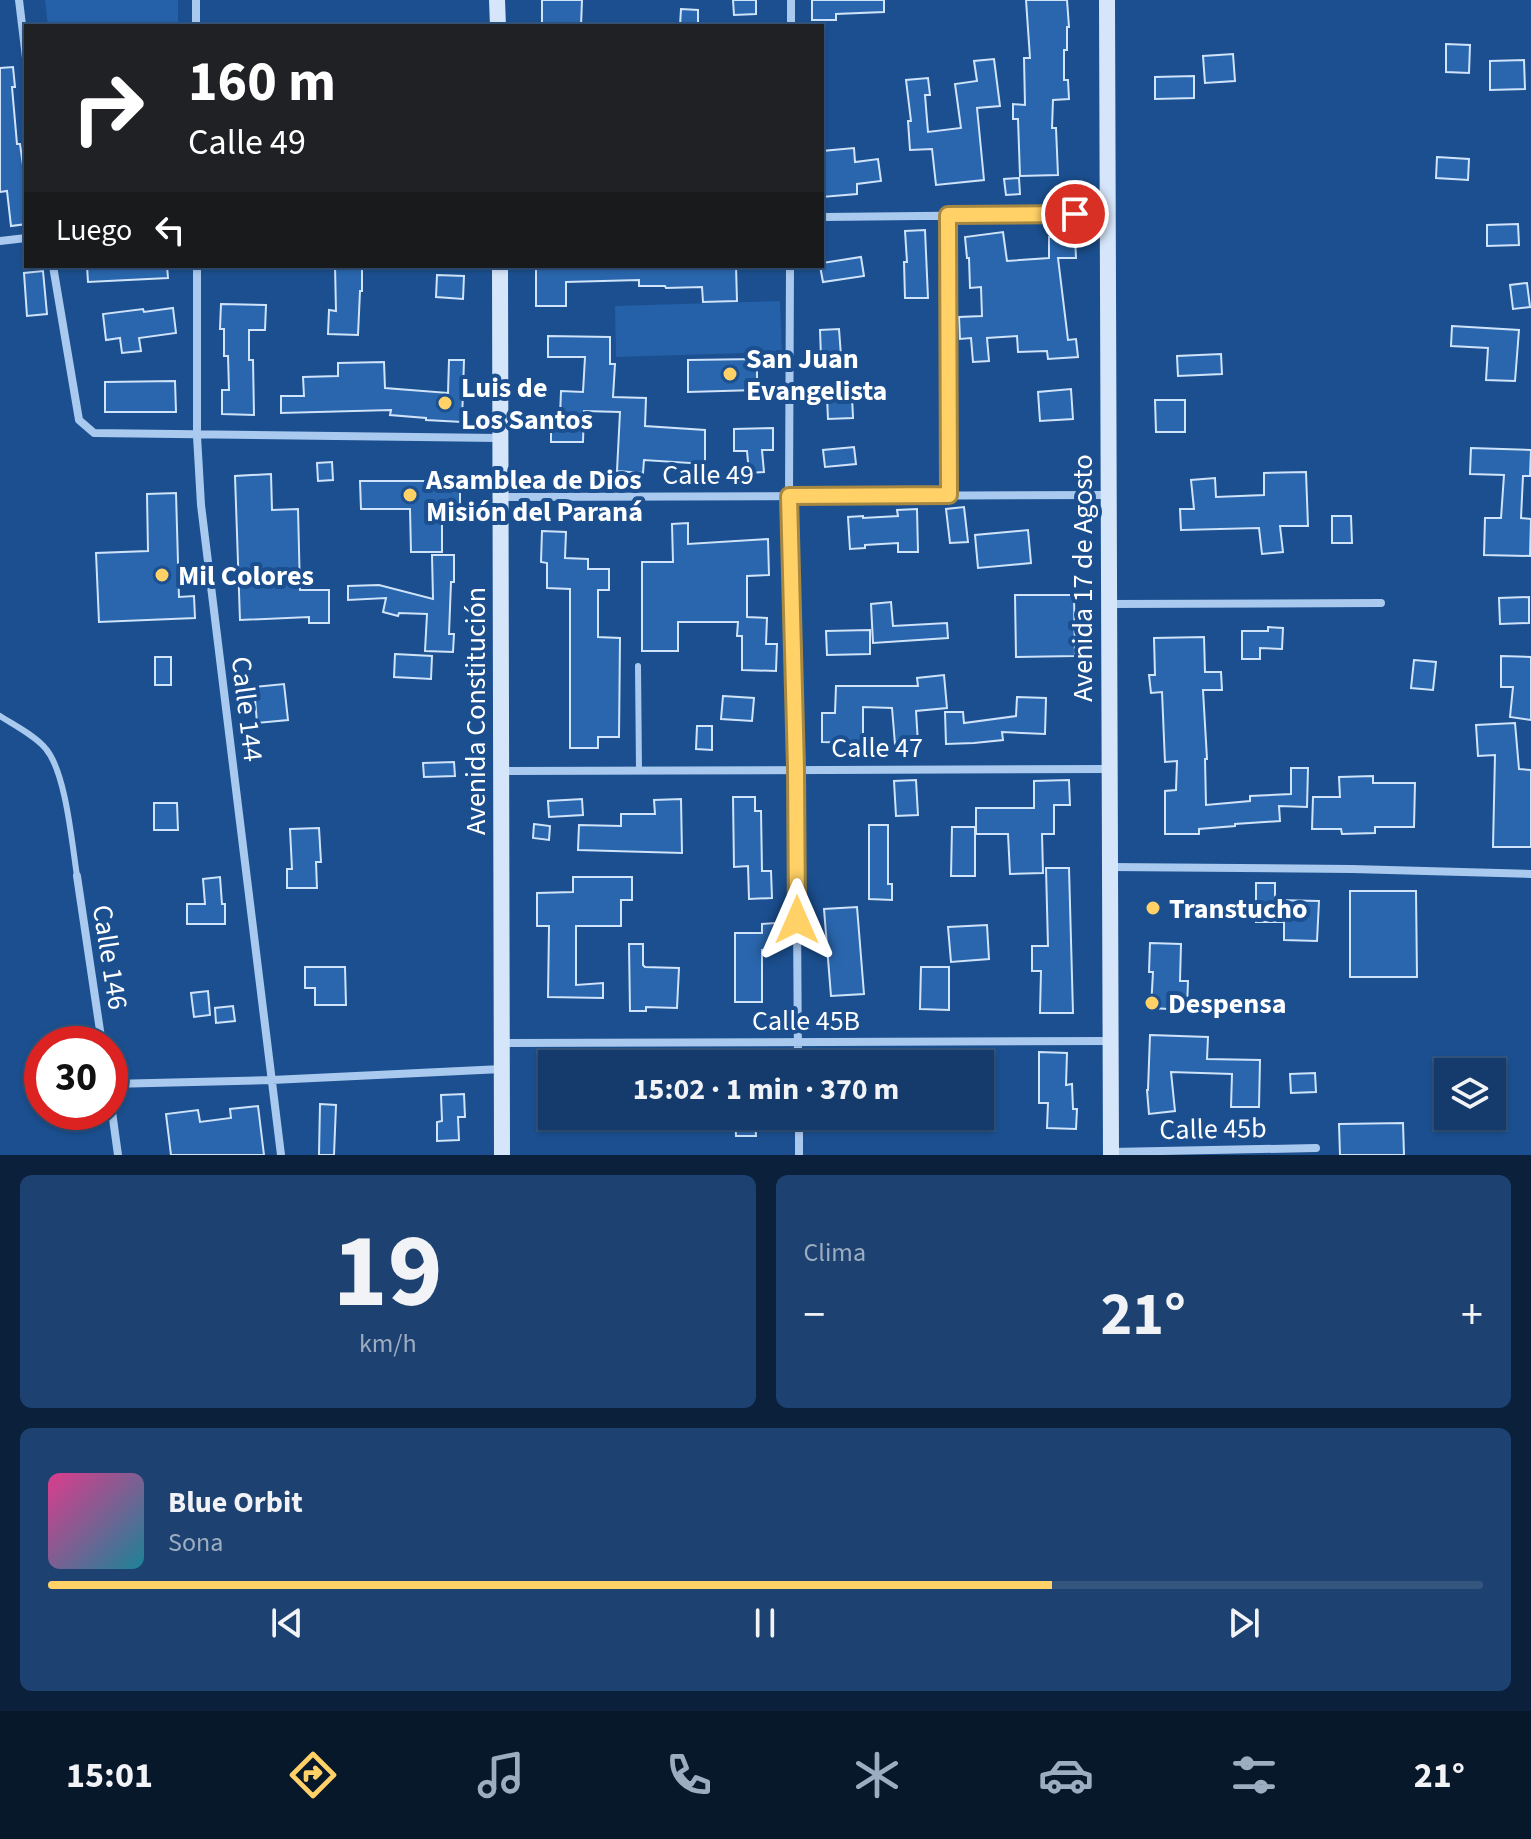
<!DOCTYPE html>
<html lang="es">
<meta charset="utf-8">
<style>
:root{--surface:#143b6b;--page:#1d4271;--text:#f1f3f6;--muted:#9dadc1;--line:#33557e;--accent:#ffd166}
body{margin:0;font-family:"Source Sans 3",sans-serif;background:var(--page);color:var(--text);height:100vh;display:flex;flex-direction:column;font-size:30px;white-space:nowrap}
*{box-sizing:border-box;margin:0}
p{font-size:26px;color:var(--muted)}
.icon{flex:none;width:44px;height:44px;fill:none;stroke:currentColor;stroke-width:2;stroke-linecap:round;stroke-linejoin:round}
.map{position:relative;height:1155px;overflow:hidden}
.sheet{display:flex;flex-direction:column;gap:20px;padding:20px;background:#0b203b;flex:1}
.sheet>*{flex:none}
.banner{position:absolute;left:24px;top:24px;width:800px;height:244px;border-radius:0px;box-shadow:0 2px 6px #0004,0 0 0 2px var(--line);background:#202124;color:#fff;overflow:hidden}
.tools{position:absolute;left:1434px;top:1058px;display:grid;gap:16px}
.tools a{display:grid;place-items:center;width:72px;height:72px;border-radius:0px;background:var(--surface);box-shadow:0 2px 6px #0004,0 0 0 2px var(--line);font-size:40px}
.speed{position:absolute;left:24px;top:1026px;display:flex;gap:16px;font-size:40px;font-weight:700;text-align:center}
.speed>*{display:grid;place-content:center;width:104px;height:104px;border-radius:50%;background:var(--surface);box-shadow:0 2px 6px #0004,0 0 0 2px var(--line);line-height:1}
.speed .limit{border:12px solid #d22;background:#fff;color:#111}
.pin{position:absolute;display:grid;place-items:center;width:68px;height:68px;color:#fff;margin:-34px;border:4px solid #fff;border-radius:50%;box-shadow:0 2px 8px #0007}
.me{position:absolute;width:88px;margin:-44px;rotate:0deg;stroke-linejoin:round;filter:drop-shadow(0 0 6px #0008)}
.turn{display:flex;align-items:center;gap:28px;height:168px;padding:0 32px;font-size:36px}
.turn .icon{width:104px;height:104px;stroke-width:2.5}
.turn b{display:block;font-size:56px;line-height:68px}
.then{display:flex;align-items:center;height:76px;padding:0 32px;background:#0003;gap:16px;font-size:30px}
.big{font-size:60px;font-weight:700;line-height:1.1}
.sheet .widget{flex:1;display:flex;flex-direction:column;justify-content:center;gap:12px;min-width:0;padding:0 28px;border-radius:12px;background:var(--page)}
.sheet .dial{align-items:center;gap:0}
.dial b{font-size:104px;line-height:1}
.song{display:flex;align-items:center;gap:24px}
.cover{width:96px;height:96px;border-radius:12px;background:linear-gradient(135deg,hsl(330 70% 55%),hsl(190 70% 35%))}
.played{height:8px;border-radius:4px;background:linear-gradient(90deg,var(--accent) 70%,var(--line) 70%)}
.keys{display:flex;justify-content:space-around;direction:ltr}
.heat{display:flex;justify-content:space-between;align-items:center;font-size:44px;direction:ltr}
.sheet .tiles{flex:1;display:grid;gap:20px;grid-template-columns:1fr 1fr}
.widget:last-child{grid-column:span 2}
.trip{position:absolute;left:538px;top:1050px;width:456px;height:80px;border-radius:0px;background:var(--surface);box-shadow:0 2px 6px #0004,0 0 0 2px var(--line);font-weight:700;line-height:80px;text-align:center}
.dock{display:flex;height:128px;justify-content:space-around;align-items:center;background:#08182b;color:var(--muted)}
.dock .icon{width:56px;height:56px}
.dock .active{color:var(--accent)}
.dock b{font-size:36px;color:var(--text)}
.map>svg:first-child{display:block}
.green{fill:#2461a8}
.building{fill:#2a66ad;stroke:#cfe3fa;stroke-width:2}
.lines{fill:none;stroke-linecap:round;stroke-linejoin:round}
.lane{stroke:#a9c9ee;stroke-width:6}
.street{stroke:#a9c9ee;stroke-width:8}
.secondary{stroke:#d6e6fa;stroke-width:16}
.route-casing{stroke:#a68842;stroke-width:20}
.route{stroke:#ffd166;stroke-width:14}
.poi-dot{fill:#ffd166;stroke:#1b4f8f;stroke-width:3}
.labels{text-anchor:middle;stroke-width:8;stroke-linejoin:round;paint-order:stroke}
.poi-label{font-size:28px;font-weight:bold;fill:#fff;stroke:#1b4f8f;text-anchor:start}
.street-label{font-size:28px;fill:#fff;stroke:#1b4f8f}
</style>
<div class="map">
<svg width="1531" height="1155" viewBox="0 0 1531 1155">
<rect width="100%" height="100%" fill="#1b4f8f"/>
<path class="green" d="M 45,0 L 178,0 L 178,26 L 48,26 Z
M 780,301 L 782,352 L 616,357 L 615,306 Z"/>
<path class="building" d="M 542,0 L 582,0 L 581,26 L 542,26 Z
M 733,0 L 756,0 L 756,14 L 734,15 Z
M 812,0 L 884,0 L 884,12 L 836,14 L 836,20 L 812,20 Z
M 1026,0 L 1067,0 L 1069,27 L 1067,27 L 1067,50 L 1064,50 L 1064,80 L 1068,80 L 1069,99 L 1053,100 L 1052,128 L 1056,128 L 1058,175 L 1020,176 L 1018,119 L 1013,119 L 1013,104 L 1025,105 L 1024,58 L 1030,58 Z
M 681,9 L 698,10 L 698,26 L 680,26 Z
M 1446,44 L 1470,45 L 1469,73 L 1446,72 Z
M 1233,54 L 1235,81 L 1205,83 L 1203,56 Z
M 994,59 L 1000,106 L 977,108 L 984,180 L 936,185 L 932,149 L 910,150 L 908,121 L 911,121 L 906,80 L 928,78 L 930,95 L 925,95 L 928,132 L 961,128 L 955,84 L 977,81 L 974,61 Z
M 1524,60 L 1525,89 L 1490,90 L 1490,61 Z
M 13,67 L 15,87 L 12,87 L 17,144 L 20,144 L 26,186 L 26,224 L 11,226 L 7,191 L 0,192 L 0,68 Z
M 1194,76 L 1194,98 L 1155,99 L 1155,77 Z
M 854,148 L 855,162 L 878,159 L 881,181 L 857,184 L 857,194 L 822,197 L 822,151 Z
M 1437,157 L 1469,159 L 1468,180 L 1436,178 Z
M 1019,178 L 1020,194 L 1006,195 L 1004,179 Z
M 1518,224 L 1519,245 L 1487,246 L 1487,225 Z
M 925,230 L 928,298 L 905,298 L 904,262 L 907,262 L 905,231 Z
M 1003,232 L 1007,261 L 1049,258 L 1049,237 L 1075,236 L 1076,258 L 1058,258 L 1068,340 L 1076,339 L 1078,357 L 1048,359 L 1047,351 L 1018,352 L 1017,336 L 987,338 L 989,361 L 973,362 L 971,338 L 960,339 L 959,317 L 982,316 L 981,287 L 970,288 L 969,258 L 967,258 L 965,237 Z
M 861,257 L 864,276 L 823,282 L 820,266 L 822,266 L 822,263 Z
M 87,266 L 167,266 L 168,278 L 88,282 Z
M 335,266 L 362,266 L 362,291 L 360,291 L 358,335 L 328,334 L 329,310 L 336,311 Z
M 536,266 L 736,266 L 737,301 L 703,302 L 702,287 L 666,288 L 665,286 L 639,286 L 639,280 L 566,282 L 566,306 L 536,306 Z
M 43,271 L 47,314 L 27,316 L 24,273 Z
M 437,275 L 464,276 L 463,299 L 436,297 Z
M 1527,283 L 1530,307 L 1513,309 L 1510,285 Z
M 221,304 L 266,305 L 265,330 L 249,330 L 249,360 L 253,360 L 254,415 L 222,414 L 222,390 L 229,390 L 228,356 L 224,356 L 224,329 L 220,329 Z
M 173,308 L 176,333 L 139,338 L 141,351 L 122,353 L 120,338 L 106,340 L 103,314 L 143,309 L 144,312 Z
M 1452,326 L 1519,330 L 1515,381 L 1486,380 L 1488,348 L 1451,346 Z
M 839,329 L 841,356 L 821,357 L 820,330 Z
M 548,336 L 610,337 L 610,364 L 615,364 L 613,397 L 646,398 L 645,426 L 705,430 L 705,464 L 644,460 L 643,473 L 617,471 L 620,412 L 584,411 L 583,442 L 551,442 L 551,416 L 560,417 L 561,391 L 583,392 L 585,357 L 548,357 Z
M 1221,354 L 1222,374 L 1178,376 L 1177,356 Z
M 757,359 L 757,390 L 688,392 L 688,360 Z
M 449,360 L 464,360 L 462,422 L 426,420 L 426,418 L 390,415 L 391,410 L 281,413 L 281,396 L 304,396 L 303,377 L 338,376 L 338,363 L 384,362 L 385,388 L 448,393 Z
M 175,381 L 176,412 L 105,412 L 105,382 Z
M 1071,389 L 1073,419 L 1040,421 L 1038,392 Z
M 852,396 L 853,418 L 828,419 L 827,397 Z
M 1155,400 L 1185,400 L 1185,432 L 1156,432 Z
M 773,428 L 773,450 L 762,450 L 764,472 L 749,473 L 747,451 L 734,451 L 734,429 Z
M 854,447 L 856,464 L 825,467 L 823,450 Z
M 1471,448 L 1531,450 L 1530,476 L 1523,476 L 1521,518 L 1531,519 L 1530,556 L 1484,555 L 1485,518 L 1501,518 L 1504,475 L 1470,474 Z
M 332,462 L 333,480 L 318,481 L 317,463 Z
M 1306,472 L 1308,526 L 1280,526 L 1283,552 L 1262,554 L 1259,528 L 1181,530 L 1180,509 L 1194,509 L 1191,480 L 1215,478 L 1216,497 L 1264,495 L 1264,473 Z
M 271,474 L 272,510 L 298,509 L 300,590 L 329,590 L 329,623 L 309,623 L 309,617 L 240,620 L 235,476 Z
M 360,481 L 460,481 L 460,509 L 442,509 L 442,552 L 411,552 L 410,509 L 361,509 Z
M 176,493 L 179,597 L 194,596 L 195,618 L 99,622 L 96,553 L 148,551 L 147,494 Z
M 964,507 L 968,542 L 950,543 L 946,509 Z
M 917,509 L 918,552 L 898,552 L 898,543 L 865,545 L 865,548 L 850,549 L 848,517 L 863,516 L 863,518 L 898,516 L 897,510 Z
M 1332,516 L 1351,516 L 1352,543 L 1332,543 Z
M 688,523 L 688,544 L 768,539 L 769,575 L 747,576 L 747,617 L 767,618 L 766,644 L 777,644 L 776,671 L 742,670 L 742,636 L 737,636 L 738,622 L 678,622 L 678,651 L 642,651 L 642,562 L 673,562 L 672,524 Z
M 1028,530 L 1031,563 L 978,568 L 975,535 Z
M 542,531 L 566,532 L 565,558 L 588,559 L 588,569 L 609,569 L 609,590 L 598,590 L 598,637 L 620,638 L 619,737 L 598,737 L 598,748 L 570,748 L 570,589 L 547,588 L 547,563 L 541,562 Z
M 432,555 L 454,555 L 454,582 L 451,582 L 449,634 L 454,634 L 453,652 L 425,651 L 427,614 L 399,613 L 398,616 L 383,612 L 386,598 L 348,600 L 348,586 L 379,585 L 433,599 Z
M 1015,595 L 1074,595 L 1075,656 L 1016,657 Z
M 1529,597 L 1529,623 L 1500,624 L 1499,598 Z
M 891,602 L 893,626 L 947,623 L 948,638 L 873,643 L 871,604 Z
M 1268,627 L 1283,628 L 1282,649 L 1260,648 L 1260,659 L 1242,659 L 1242,631 L 1268,631 Z
M 870,630 L 870,654 L 827,655 L 826,631 Z
M 1204,637 L 1205,672 L 1221,672 L 1222,690 L 1203,690 L 1207,759 L 1205,759 L 1206,805 L 1250,801 L 1250,796 L 1291,794 L 1291,768 L 1308,768 L 1307,807 L 1279,806 L 1280,821 L 1235,824 L 1235,826 L 1199,829 L 1199,834 L 1165,834 L 1165,791 L 1176,790 L 1177,761 L 1165,762 L 1162,692 L 1151,693 L 1149,675 L 1155,675 L 1154,638 Z
M 395,654 L 432,656 L 431,679 L 394,677 Z
M 1501,656 L 1531,657 L 1531,720 L 1510,717 L 1513,687 L 1501,687 Z
M 155,657 L 171,657 L 171,685 L 155,685 Z
M 1414,660 L 1436,662 L 1433,690 L 1411,688 Z
M 944,675 L 947,708 L 916,711 L 918,743 L 895,744 L 892,708 L 863,707 L 863,743 L 822,742 L 822,713 L 835,713 L 836,686 L 918,686 L 917,678 Z
M 284,684 L 288,720 L 257,723 L 254,687 Z
M 723,696 L 754,698 L 752,721 L 721,719 Z
M 1017,697 L 1046,698 L 1045,734 L 1002,732 L 1003,740 L 974,743 L 946,744 L 945,712 L 963,712 L 964,723 L 1016,716 Z
M 1515,723 L 1519,769 L 1531,770 L 1531,847 L 1493,847 L 1495,755 L 1478,756 L 1476,725 Z
M 697,726 L 712,726 L 712,750 L 696,749 Z
M 454,762 L 455,776 L 424,777 L 423,763 Z
M 1373,776 L 1373,783 L 1415,783 L 1414,827 L 1375,827 L 1375,833 L 1342,834 L 1341,829 L 1312,829 L 1313,797 L 1340,797 L 1339,777 Z
M 916,780 L 918,815 L 896,816 L 894,781 Z
M 1069,780 L 1070,805 L 1054,805 L 1054,834 L 1042,834 L 1043,873 L 1010,874 L 1008,834 L 976,834 L 976,808 L 1034,808 L 1034,781 Z
M 733,797 L 755,797 L 755,811 L 761,811 L 762,871 L 771,871 L 772,898 L 749,899 L 748,866 L 734,867 Z
M 582,799 L 583,815 L 549,817 L 548,801 Z
M 681,799 L 682,853 L 578,850 L 579,825 L 621,826 L 621,814 L 655,814 L 654,800 Z
M 154,803 L 177,803 L 178,830 L 154,830 Z
M 534,824 L 550,826 L 549,840 L 533,838 Z
M 869,825 L 888,825 L 888,884 L 892,884 L 892,900 L 869,899 Z
M 952,827 L 975,827 L 975,876 L 951,876 Z
M 319,828 L 321,862 L 316,862 L 317,888 L 287,888 L 287,869 L 292,869 L 290,829 Z
M 1046,868 L 1069,868 L 1073,1013 L 1040,1013 L 1041,971 L 1032,971 L 1032,946 L 1048,946 Z
M 220,877 L 222,904 L 225,904 L 225,924 L 187,924 L 187,904 L 205,904 L 203,879 Z
M 573,877 L 632,877 L 632,900 L 621,900 L 621,926 L 576,926 L 576,985 L 603,983 L 603,998 L 548,997 L 549,926 L 537,926 L 537,893 L 573,892 Z
M 1256,883 L 1275,883 L 1275,900 L 1319,901 L 1317,941 L 1284,940 L 1284,922 L 1256,922 Z
M 1350,891 L 1416,891 L 1417,977 L 1350,977 Z
M 857,907 L 864,994 L 831,996 L 824,909 Z
M 775,923 L 776,949 L 762,950 L 762,1002 L 735,1002 L 735,933 L 762,933 L 762,924 Z
M 987,925 L 989,959 L 951,962 L 948,927 Z
M 1150,943 L 1181,944 L 1180,981 L 1188,981 L 1187,1010 L 1151,1008 L 1153,972 L 1149,972 Z
M 629,944 L 643,944 L 643,965 L 645,967 L 679,968 L 677,1008 L 646,1007 L 646,1011 L 630,1011 Z
M 305,967 L 345,967 L 346,1005 L 315,1005 L 315,988 L 305,988 Z
M 921,967 L 949,967 L 949,1010 L 920,1009 Z
M 208,991 L 210,1015 L 194,1017 L 191,993 Z
M 233,1006 L 235,1021 L 216,1023 L 215,1008 Z
M 1150,1035 L 1208,1037 L 1207,1059 L 1260,1060 L 1259,1107 L 1231,1107 L 1232,1074 L 1171,1072 L 1175,1111 L 1149,1114 L 1147,1090 L 1148,1090 Z
M 1039,1052 L 1067,1053 L 1066,1085 L 1072,1084 L 1073,1109 L 1077,1109 L 1076,1129 L 1047,1128 L 1048,1103 L 1039,1103 Z
M 1315,1073 L 1316,1092 L 1291,1093 L 1290,1074 Z
M 464,1094 L 465,1117 L 458,1117 L 459,1140 L 437,1141 L 437,1122 L 442,1121 L 441,1095 Z
M 320,1104 L 336,1105 L 334,1155 L 319,1155 Z
M 258,1106 L 264,1155 L 171,1155 L 166,1114 L 198,1110 L 200,1122 L 231,1118 L 230,1109 Z
M 735,1116 L 755,1116 L 756,1136 L 736,1136 Z
M 1403,1123 L 1404,1155 L 1340,1155 L 1339,1124 Z"/>
<g class="lines">
<path class="lane" d="M 638,666 L 639,770
M 0,716 C 14,725 36,736 46,749 C 66,773 72,844 77,876"/>
<path class="street" d="M 19,0 L 26,58
M 196,0 L 196,26
M 791,26 L 791,0
M 948,215 L 949,495
M 822,217 L 1107,214
M 0,241 L 26,238
M 53,266 L 79,420 L 94,433 L 499,438
M 197,266 L 197,436 L 201,505 L 281,1155
M 790,266 L 789,496 L 796,768 L 798,1064
M 501,497 L 1108,495
M 1109,604 L 1381,603
M 501,771 L 1109,769
M 1109,867 L 1352,869 L 1531,874
M 77,876 L 102,1044
M 503,1043 L 1110,1041
M 110,1084 L 272,1080 L 502,1069
M 110,1097 L 118,1155
M 799,1116 L 799,1155
M 1111,1152 L 1316,1148"/>
<path class="secondary" d="M 497,0 L 498,26
M 1107,0 L 1111,1155
M 500,266 L 502,1155"/>
</g>
<g class="lines">
<g class="route-casing">
<path id="route" d="M 797,920 L 796,768 L 789,496 L 949,495 L 948,215 L 1075,214"/>
</g>
<use href="#route" class="route"/>
</g>
<g class="poi-dot">
<circle cx="730" cy="374" r="8"/>
<circle cx="445" cy="403" r="8"/>
<circle cx="410" cy="495" r="8"/>
<circle cx="162" cy="575" r="8"/>
<circle cx="1153" cy="908" r="8"/>
<circle cx="1152" cy="1003" r="8"/>
</g>
<g class="labels">
<g class="poi-label">
<text x="746" y="368">San Juan<tspan x="746" dy="32">Evangelista</tspan></text>
<text x="461" y="397">Luis de<tspan x="461" dy="32">Los Santos</tspan></text>
<text x="426" y="489">Asamblea de Dios<tspan x="426" dy="32">Misión del Paraná</tspan></text>
<text x="178" y="585">Mil Colores</text>
<text x="1169" y="918">Transtucho</text>
<text x="1168" y="1013">Despensa</text>
</g>
<g class="street-label">
<text x="708" y="484">Calle 49</text>
<text transform="translate(1082 578) rotate(-90)" y="10">Avenida 17 de Agosto</text>
<text transform="translate(248 709) rotate(83)" y="10">Calle 144</text>
<text transform="translate(475 711) rotate(-90)" y="10">Avenida Constitución</text>
<text x="877" y="757">Calle 47</text>
<text transform="translate(111 957) rotate(81)" y="10">Calle 146</text>
<text x="806" y="1030">Calle 45B</text>
<text transform="translate(1213 1128) rotate(-1)" y="10">Calle 45b</text>
</g>
</g>
</svg>
<div class="tools">
<a><svg class="icon" aria-label="layers" viewBox="0 0 24 24"><path d="M12 4l9 5-9 5-9-5zM3 14l9 5 9-5"/></svg></a>
</div>
<div class="speed"><div class="limit">30</div></div>
<div class="pin" style="left:1075px;top:214px;background:#d93025"><svg class="icon" aria-label="arrive" viewBox="0 0 24 24"><path d="M6 21V4h12l-3 4 3 4H6"/></svg></div>
<svg class="me" style="left:797px;top:920px" viewBox="-20 -20 40 40"><path d="M0-17L14 15 0 8-14 15z" fill="#ffd166" stroke="#fff" stroke-width="4"/></svg>
<div class="trip">15:02 · 1 min · 370 m</div>
<div class="banner">
<div class="turn"><svg class="icon" aria-label="right" viewBox="0 0 24 24"><path d="M7 20v-9h11M14 6l5 5-5 5"/></svg><div><b>160 m</b>Calle 49</div></div>
<div class="then">Luego<svg class="icon" aria-label="left" viewBox="0 0 24 24"><path d="M17 20v-9H6M10 6l-5 5 5 5"/></svg></div>
</div>
</div>
<section class="sheet">
<div class="tiles">
<div class="widget dial"><b>19</b><p>km/h</p></div>
<div class="widget"><p>Clima</p>
<div class="heat"><a>−</a><b class="big">21°</b><a>+</a></div>
</div>
<div class="widget">
<div class="song"><i class="cover"></i><div><b>Blue Orbit</b><p>Sona</p></div></div>
<div class="played"></div>
<div class="keys"><svg class="icon" aria-label="previous" viewBox="0 0 24 24"><path d="M18 5L8 12l10 7zM5 5v14"/></svg><svg class="icon" aria-label="pause" viewBox="0 0 24 24"><path d="M8 5v14M16 5v14"/></svg><svg class="icon" aria-label="next" viewBox="0 0 24 24"><path d="M6 5l10 7-10 7zM19 5v14"/></svg></div>
</div>
</div>
</section>
<nav class="dock">
<b>15:01</b>
<svg class="icon active" aria-label="directions" viewBox="0 0 24 24"><path d="M12 3l9 9-9 9-9-9zM9 14v-3h6M13 9l2 2-2 2"/></svg>
<svg class="icon" aria-label="music" viewBox="0 0 24 24"><path d="M9 18V5l10-2v13"/><circle cx="6" cy="18" r="3"/><circle cx="16" cy="16" r="3"/></svg>
<svg class="icon" aria-label="phone" viewBox="0 0 24 24"><path d="M5 4h4l2 5-3 2q2 4 5 5l2-3 5 2v4C11 20 4 13 5 4z"/></svg>
<svg class="icon" aria-label="climate" viewBox="0 0 24 24"><path d="M12 3v18M4 7l16 10M4 17L20 7"/></svg>
<svg class="icon" aria-label="car" viewBox="0 0 24 24"><path d="M5 17H2v-5l4-1 3-4h7l3 4 3 1v5h-3M9 17h6M6 11h13"/><circle cx="7" cy="17" r="2"/><circle cx="17" cy="17" r="2"/></svg>
<svg class="icon" aria-label="filters" viewBox="0 0 24 24"><path d="M4 7h16M4 17h16"/><circle cx="9" cy="7" r="2"/><circle cx="15" cy="17" r="2"/></svg>
<b>21°</b>
</nav>
